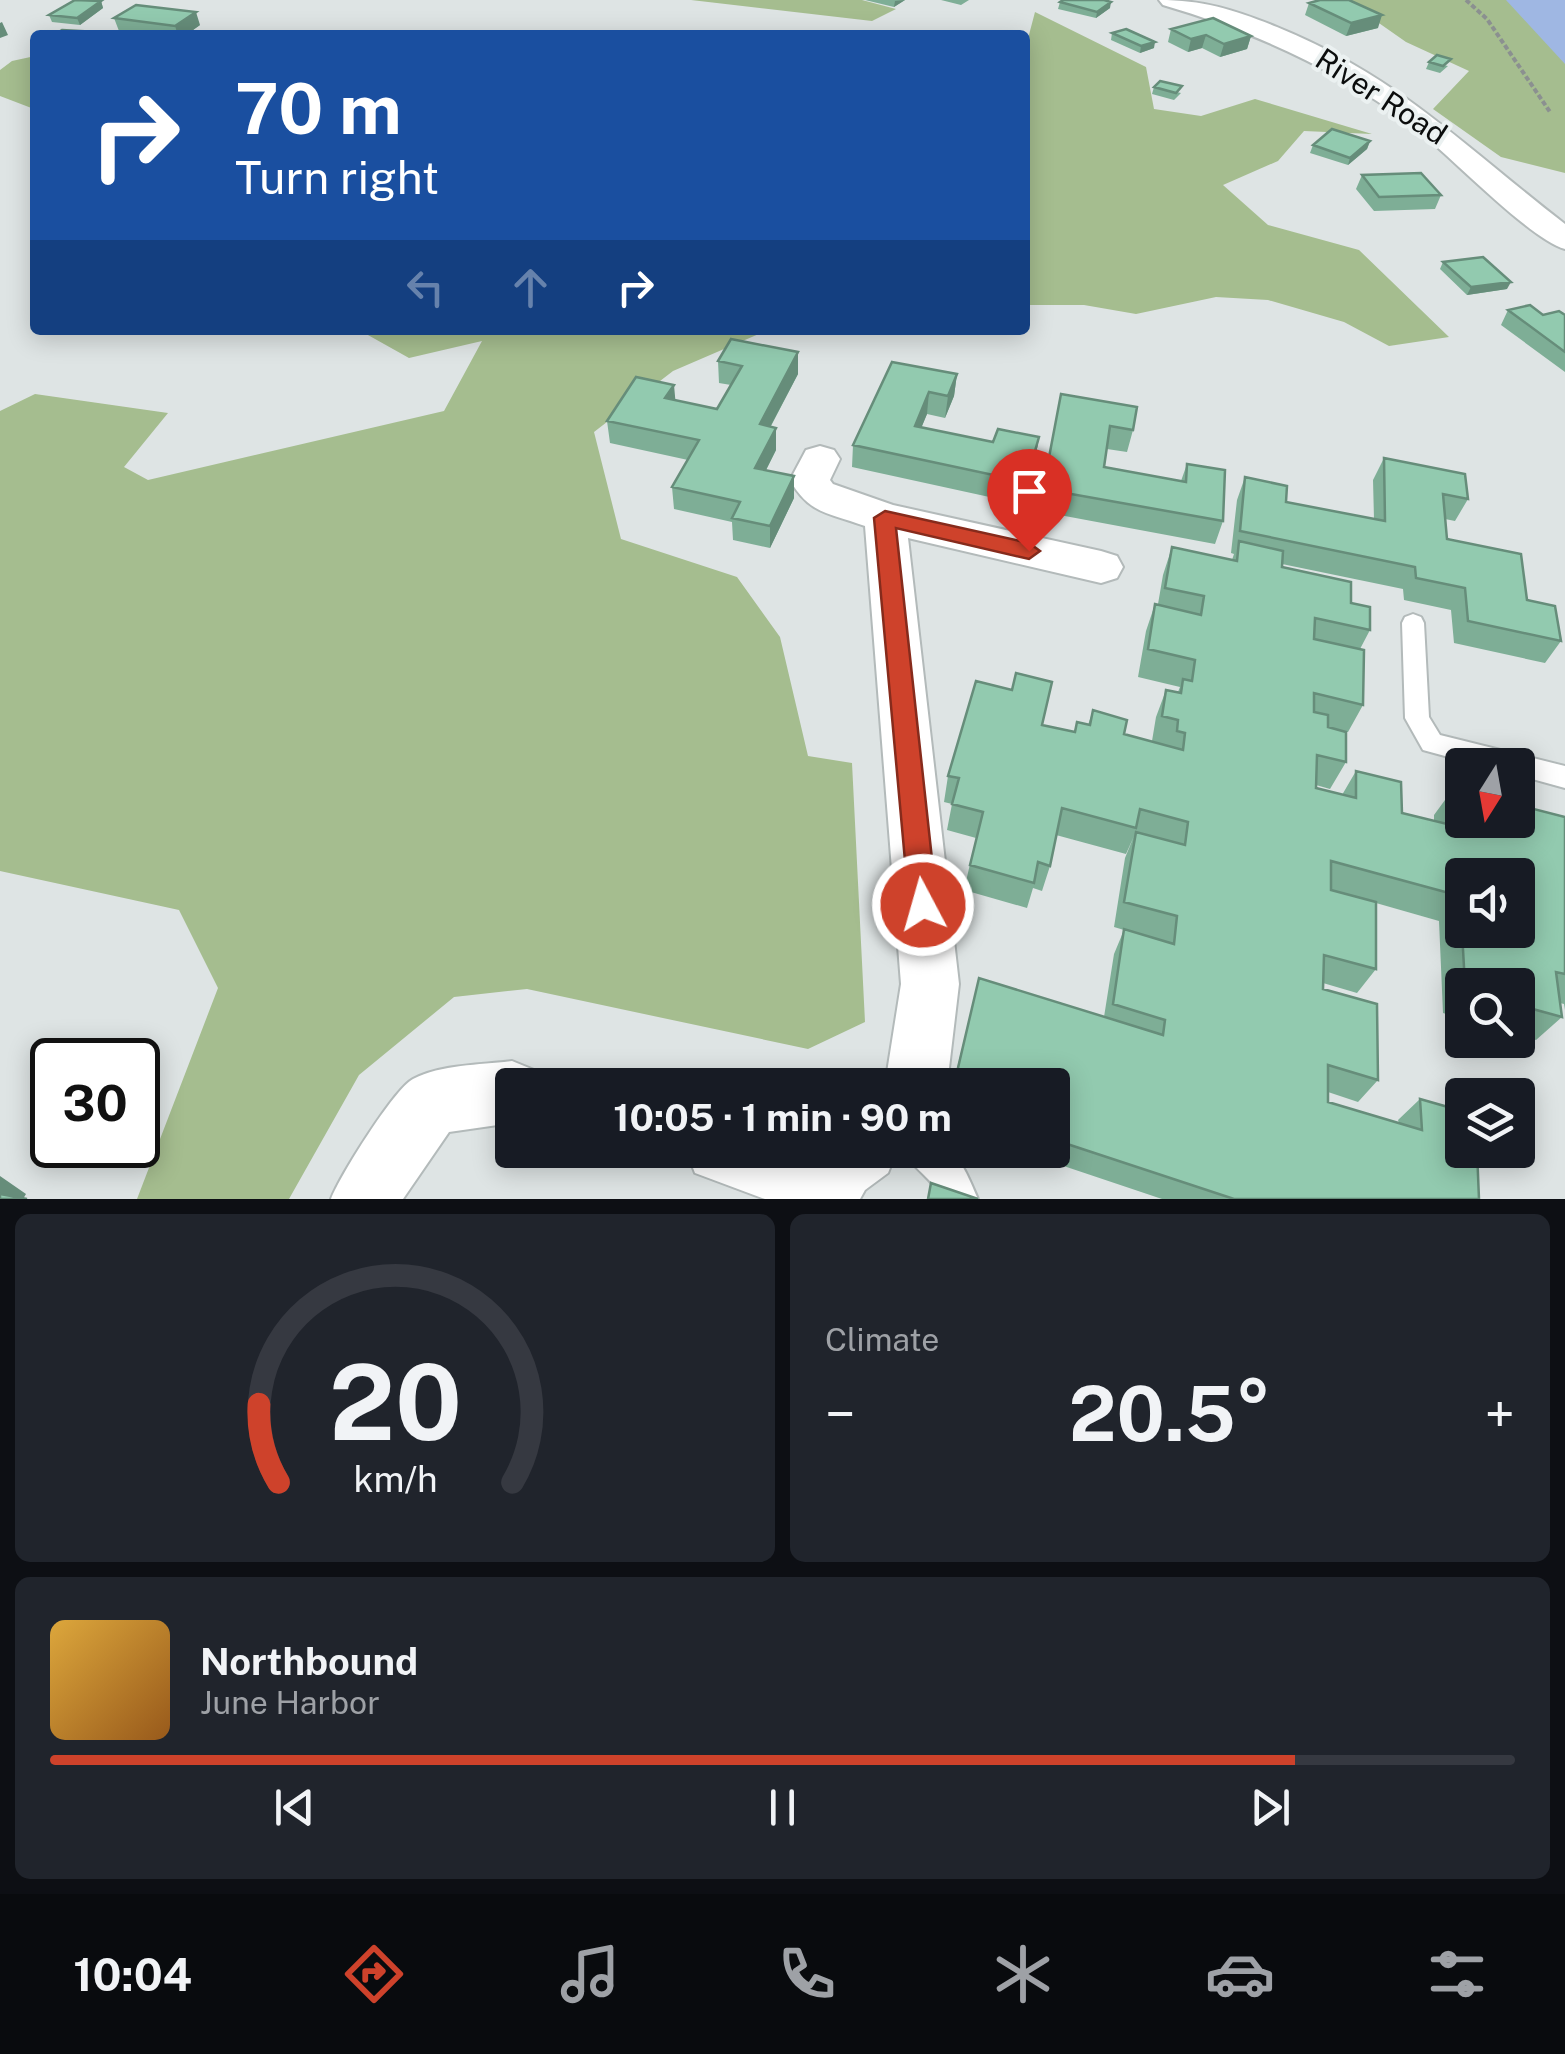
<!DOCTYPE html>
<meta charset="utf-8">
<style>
:root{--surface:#171b24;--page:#20242c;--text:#f1f3f6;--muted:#9ea1a6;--line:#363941;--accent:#ce422b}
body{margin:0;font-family:"Public Sans",sans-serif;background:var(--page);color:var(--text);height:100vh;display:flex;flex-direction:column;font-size:38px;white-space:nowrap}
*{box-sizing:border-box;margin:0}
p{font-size:32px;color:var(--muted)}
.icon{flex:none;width:55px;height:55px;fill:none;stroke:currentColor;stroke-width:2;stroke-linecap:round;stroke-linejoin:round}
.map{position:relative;height:1199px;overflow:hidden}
.drawer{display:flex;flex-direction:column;gap:15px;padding:15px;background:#0d0f14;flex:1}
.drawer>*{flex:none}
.top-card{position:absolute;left:30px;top:30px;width:1000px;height:305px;border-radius:10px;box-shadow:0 5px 25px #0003;background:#1a4fa0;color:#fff;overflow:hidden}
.needle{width:65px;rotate:191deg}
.tools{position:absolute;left:1445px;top:748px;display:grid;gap:20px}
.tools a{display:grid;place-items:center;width:90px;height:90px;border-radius:10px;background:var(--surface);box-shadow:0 5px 25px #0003;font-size:50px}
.speed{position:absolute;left:30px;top:1038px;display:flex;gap:20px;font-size:50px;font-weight:700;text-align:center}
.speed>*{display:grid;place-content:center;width:130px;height:130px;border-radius:50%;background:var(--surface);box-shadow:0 5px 25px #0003;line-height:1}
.speed .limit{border:5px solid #111;border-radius:15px;background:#fff;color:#111}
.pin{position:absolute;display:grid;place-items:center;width:85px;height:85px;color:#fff;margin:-102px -42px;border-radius:50% 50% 50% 0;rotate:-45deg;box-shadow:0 0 10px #0007}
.pin .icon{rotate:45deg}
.me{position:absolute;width:110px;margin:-55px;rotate:354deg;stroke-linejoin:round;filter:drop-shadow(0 0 8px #0008)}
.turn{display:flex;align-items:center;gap:35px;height:210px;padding:0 40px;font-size:45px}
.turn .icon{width:130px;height:130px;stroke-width:2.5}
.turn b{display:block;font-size:70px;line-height:85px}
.lanes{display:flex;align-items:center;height:95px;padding:0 40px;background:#0003;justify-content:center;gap:50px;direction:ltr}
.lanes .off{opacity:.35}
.big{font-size:75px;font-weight:700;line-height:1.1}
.drawer .widget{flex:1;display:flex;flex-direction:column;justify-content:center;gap:15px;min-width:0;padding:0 35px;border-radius:15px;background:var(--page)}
.drawer .dial{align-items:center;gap:0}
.dial svg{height:260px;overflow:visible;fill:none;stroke:var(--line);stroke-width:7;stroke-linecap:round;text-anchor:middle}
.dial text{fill:var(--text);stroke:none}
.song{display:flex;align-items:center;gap:30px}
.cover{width:120px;height:120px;border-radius:15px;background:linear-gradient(135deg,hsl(40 70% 55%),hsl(30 70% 35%))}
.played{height:10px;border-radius:5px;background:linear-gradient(90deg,var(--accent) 85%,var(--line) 85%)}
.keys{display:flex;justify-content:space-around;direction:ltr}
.heat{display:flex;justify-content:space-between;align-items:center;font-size:55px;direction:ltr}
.drawer .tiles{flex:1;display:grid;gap:15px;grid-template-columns:1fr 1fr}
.widget:last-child{grid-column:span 2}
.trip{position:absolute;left:495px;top:1068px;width:575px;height:100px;border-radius:10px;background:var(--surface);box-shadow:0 5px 25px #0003;font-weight:700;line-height:100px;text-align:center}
.tabs{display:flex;height:160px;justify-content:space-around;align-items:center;background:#090b0e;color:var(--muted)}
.tabs .icon{width:70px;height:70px}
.tabs .active{color:var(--accent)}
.tabs b{font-size:45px;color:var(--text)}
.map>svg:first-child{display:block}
.forest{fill:#a5bd8f}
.water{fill:#9fb7e3}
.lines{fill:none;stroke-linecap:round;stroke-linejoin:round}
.lane-casing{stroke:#b3baba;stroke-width:4}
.street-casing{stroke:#b3baba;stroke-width:4}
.path{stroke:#8b9090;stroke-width:4;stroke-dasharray:5 2.5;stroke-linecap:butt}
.lane{fill:#fff;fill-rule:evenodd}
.street{fill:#fff;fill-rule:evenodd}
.wall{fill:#7eae96}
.shaded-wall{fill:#668d7a}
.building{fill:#92caaf;stroke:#668d7a;stroke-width:2.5;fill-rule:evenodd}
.route{fill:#ce422b;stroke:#862b1c;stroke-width:2.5}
.labels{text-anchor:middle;stroke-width:8;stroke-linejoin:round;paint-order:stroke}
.far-street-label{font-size:30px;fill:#0b0d0d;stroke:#ebf1f1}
</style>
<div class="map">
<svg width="1565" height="1199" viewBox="0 0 1565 1199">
<rect width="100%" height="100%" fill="#dee4e4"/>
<path class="forest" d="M 691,0 L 862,0 L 896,9 L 872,21 Z
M 1346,0 L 1510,0 L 1565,61 L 1565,173 L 1501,157 L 1433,109 L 1469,71 L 1406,42 Z
M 1035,12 L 1146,67 L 1154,109 L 1201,116 L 1255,99 L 1372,134 L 1304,131 L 1278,161 L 1223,185 L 1268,225 L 1359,250 L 1449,337 L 1389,346 L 1344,322 L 1268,300 L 1216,297 L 1136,314 L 1084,305 L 1025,305 L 1025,50 Z
M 35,56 L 35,133 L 34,109 L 0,96 L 0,70 L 12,61 Z
M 359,330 L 768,330 L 673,371 L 594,432 L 621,539 L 737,577 L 780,637 L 808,756 L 852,763 L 865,1022 L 808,1049 L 527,989 L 454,997 L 359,1075 L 289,1199 L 137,1199 L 218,988 L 179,910 L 0,871 L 0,411 L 35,394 L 168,413 L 124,467 L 148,480 L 444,411 L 482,341 L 409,358 Z"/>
<path class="water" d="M 1506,0 L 1565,0 L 1565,64 Z"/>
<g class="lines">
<g class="lane-casing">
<path id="lane" d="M 1413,614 L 1421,617 L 1424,623 L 1429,717 L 1440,735 L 1565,766 L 1565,788 L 1518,775 L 1518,765 L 1478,765 L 1423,750 L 1405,718 L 1402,623 L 1405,617 Z
M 904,1150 C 957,1150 956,1148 978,1199 L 943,1199 C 931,1176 912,1169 904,1150 Z"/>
</g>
<g class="street-casing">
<path id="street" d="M 1159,0 C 1204,0 1235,10 1277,27 C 1398,76 1465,147 1565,224 L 1565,249 C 1530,240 1446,151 1410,124 C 1335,68 1252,31 1163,5 Z
M 820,446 L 834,450 L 840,459 L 830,480 L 833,484 L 893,505 L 1101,551 L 1117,556 L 1123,567 L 1117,578 L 1101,583 L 908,538 L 959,984 L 947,1085 L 885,1085 L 901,984 L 865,526 C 829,513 809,514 790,480 L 806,450 Z
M 512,1061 L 534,1070 L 540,1085 L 512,1085 L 512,1123 L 449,1132 L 403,1199 L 331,1199 C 340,1176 394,1089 413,1079 C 442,1064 481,1065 512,1061 Z
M 686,1150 L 897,1150 L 888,1173 L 865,1190 L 860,1199 L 765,1199 L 695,1173 Z"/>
</g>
<path class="path" d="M 1466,0 L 1487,19 L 1550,112"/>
<use href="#lane" class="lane"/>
<use href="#street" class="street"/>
</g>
<path class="wall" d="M 865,0 L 905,0 L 894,7 Z
M 941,0 L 969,0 L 961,5 Z
M 101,1 L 103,8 L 80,25 L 52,22 L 49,15 Z
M 1060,2 L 1110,8 L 1096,18 L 1058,9 Z
M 1309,3 L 1378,28 L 1346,36 L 1305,15 Z
M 114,18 L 200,25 L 186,35 L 148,35 L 119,31 Z
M 1171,29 L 1251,36 L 1247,49 L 1220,57 L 1202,48 L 1188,52 L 1168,42 Z
M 1112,33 L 1154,48 L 1140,53 L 1111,40 Z
M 1429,62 L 1448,66 L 1440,73 L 1426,69 Z
M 1154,87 L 1181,93 L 1174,100 L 1152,94 Z
M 1370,141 L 1367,149 L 1348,165 L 1310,153 L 1313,145 Z
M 1362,175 L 1441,195 L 1435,209 L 1374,211 L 1356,189 Z
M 1443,262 L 1507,289 L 1467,295 L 1440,269 Z
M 1508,310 L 1543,315 L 1565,315 L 1565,372 L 1501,325 Z
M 718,361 L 798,374 L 771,426 L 776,428 L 776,450 L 766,470 L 794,476 L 794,498 L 770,548 L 733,540 L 732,522 L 674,509 L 672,487 L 688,460 L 610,443 L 607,421 L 675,401 L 717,409 L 731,385 L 719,383 Z
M 957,374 L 954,396 L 945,418 L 927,414 L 921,428 L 993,442 L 1039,437 L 1035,460 L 1021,504 L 852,467 L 853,445 Z
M 1061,394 L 1133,430 L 1127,452 L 1107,449 L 1104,467 L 1181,481 L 1187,464 L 1223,521 L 1215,544 L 1038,511 Z
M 1384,458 L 1468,499 L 1455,521 L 1445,519 L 1447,539 L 1527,600 L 1561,641 L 1545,663 L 1454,643 L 1451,610 L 1404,600 L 1403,589 L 1282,564 L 1282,567 L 1351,603 L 1370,630 L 1360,649 L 1363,705 L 1348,732 L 1346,732 L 1346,762 L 1330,789 L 1316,785 L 1316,788 L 1342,795 L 1356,771 L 1402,813 L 1434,821 L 1434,815 L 1453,789 L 1565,817 L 1565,1010 L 1564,1004 L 1560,1003 L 1562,1017 L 1536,1040 L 1518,1035 L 1518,985 L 1462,985 L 1462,1019 L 1443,1013 L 1439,921 L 1376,903 L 1376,969 L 1357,993 L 1323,983 L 1323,989 L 1378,1080 L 1358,1102 L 1328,1092 L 1328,1102 L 1399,1123 L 1398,1120 L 1420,1099 L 1479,1199 L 1162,1199 L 1016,1150 L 1052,1150 L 1052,1085 L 953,1085 L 979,978 L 1104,1017 L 1114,954 L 1124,930 L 1114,927 L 1125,858 L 1134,836 L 1126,854 L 1056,835 L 1050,866 L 1042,891 L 1033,888 L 1027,908 L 964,890 L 976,838 L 947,830 L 952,804 L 944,802 L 948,776 L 1042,725 L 1074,732 L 1077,722 L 1088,725 L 1093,710 L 1124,734 L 1152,741 L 1156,717 L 1166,690 L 1178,692 L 1180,687 L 1138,677 L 1146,631 L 1155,604 L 1158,604 L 1163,575 L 1172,547 L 1232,560 L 1234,554 L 1231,553 L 1237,500 L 1245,477 L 1286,502 L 1374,519 L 1373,480 Z"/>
<path class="shaded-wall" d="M 905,0 L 894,7 L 895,1 Z
M 101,1 L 103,8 L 80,25 L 77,18 Z
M 1111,2 L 1110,8 L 1096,18 L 1097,12 Z
M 196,12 L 200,25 L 186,35 L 178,35 L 175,26 Z
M 1382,15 L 1378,28 L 1346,36 L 1351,23 Z
M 2,22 L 8,35 L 0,38 L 0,23 Z
M 1206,35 L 1202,48 L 1188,52 L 1191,39 Z
M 1251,36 L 1247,49 L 1220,57 L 1224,44 Z
M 1155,42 L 1154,48 L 1140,53 L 1141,46 Z
M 1370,141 L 1367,149 L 1348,165 L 1350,158 Z
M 1511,282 L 1507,289 L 1467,295 L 1471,287 Z
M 798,352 L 798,374 L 760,446 L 760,424 Z
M 957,374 L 954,396 L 945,418 L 948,396 Z
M 674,385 L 676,407 L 665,398 Z
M 929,392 L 927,414 L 913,448 L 915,426 Z
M 776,428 L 776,450 L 756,490 L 755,468 Z
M 1039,437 L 1035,460 L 1021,504 L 1026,482 Z
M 794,476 L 794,498 L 770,548 L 770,526 Z
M 0,1176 L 26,1194 L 23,1199 L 0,1199 Z"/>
<path class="building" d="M 75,0 L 101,1 L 77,18 L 49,15 Z
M 1063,0 L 1104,0 L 1111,2 L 1097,12 L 1060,2 Z
M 1320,0 L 1349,0 L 1382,15 L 1351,23 L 1309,3 Z
M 136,5 L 196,12 L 175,26 L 114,18 Z
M 1213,18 L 1251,36 L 1224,44 L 1206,35 L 1191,39 L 1171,29 Z
M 1126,29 L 1155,42 L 1141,46 L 1112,33 Z
M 62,30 L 81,31 L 75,35 L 54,35 Z
M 1437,55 L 1451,59 L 1443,66 L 1429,62 Z
M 1160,81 L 1182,86 L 1176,93 L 1154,87 Z
M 1332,129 L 1370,141 L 1350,158 L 1313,145 Z
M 1421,173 L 1441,195 L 1379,197 L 1362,175 Z
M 1483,257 L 1511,282 L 1471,287 L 1443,262 Z
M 1530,305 L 1543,315 L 1559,311 L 1565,315 L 1565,352 L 1508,310 Z
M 731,339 L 798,352 L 760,424 L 776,428 L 755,468 L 794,476 L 770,526 L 732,518 L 740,502 L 672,487 L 699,440 L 607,421 L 636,377 L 674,385 L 665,398 L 717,409 L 742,366 L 718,361 Z
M 892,362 L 957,374 L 948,396 L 929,392 L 915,426 L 993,442 L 998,429 L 1039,437 L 1026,482 L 853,445 Z
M 1061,394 L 1137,407 L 1133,430 L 1110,426 L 1104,467 L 1186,482 L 1187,464 L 1225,470 L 1223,521 L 1043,489 Z
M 1384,458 L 1465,474 L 1468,499 L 1443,494 L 1447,539 L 1521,554 L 1527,600 L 1555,606 L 1561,641 L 1468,621 L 1465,588 L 1416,578 L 1415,567 L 1240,531 L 1245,477 L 1287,486 L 1286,502 L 1385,521 Z
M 1239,541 L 1283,551 L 1282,567 L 1351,582 L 1351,603 L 1370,607 L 1370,630 L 1315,618 L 1314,639 L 1364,650 L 1363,705 L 1314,693 L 1314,712 L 1328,715 L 1328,727 L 1346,732 L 1346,762 L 1317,755 L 1316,788 L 1356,798 L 1356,771 L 1401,782 L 1402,813 L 1455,826 L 1453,789 L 1462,792 L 1462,820 L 1518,820 L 1518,805 L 1565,817 L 1565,974 L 1556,972 L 1562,1017 L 1518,1005 L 1518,985 L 1465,985 L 1460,896 L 1331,861 L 1331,890 L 1376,902 L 1376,969 L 1324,955 L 1323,989 L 1377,1004 L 1378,1080 L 1328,1065 L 1328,1102 L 1422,1130 L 1420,1099 L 1462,1111 L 1462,1150 L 1477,1150 L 1479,1199 L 1234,1199 L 1052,1139 L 1052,1085 L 954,1085 L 979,978 L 1163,1035 L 1165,1020 L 1113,1004 L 1124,929 L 1174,944 L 1177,916 L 1124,902 L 1136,832 L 1185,845 L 1188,822 L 1140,809 L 1136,828 L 1062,808 L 1050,866 L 1038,862 L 1034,883 L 970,865 L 983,812 L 952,804 L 959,778 L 948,776 L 976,681 L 1012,690 L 1016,673 L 1052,682 L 1042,725 L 1075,732 L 1077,722 L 1090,725 L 1093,710 L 1127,720 L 1124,734 L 1183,750 L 1185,733 L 1177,731 L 1178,720 L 1162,716 L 1166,690 L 1181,693 L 1183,679 L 1192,681 L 1195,660 L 1148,649 L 1155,604 L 1201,615 L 1204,596 L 1165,588 L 1172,547 L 1237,561 ZM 1462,875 L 1518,875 L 1518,930 L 1462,930 Z
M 931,1183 L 978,1199 L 928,1199 Z
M 0,1194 L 27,1199 L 0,1199 Z"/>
<path class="route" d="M 885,511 L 1029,543 L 1040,551 L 1029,559 L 896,528 L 937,905 L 933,914 L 923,918 L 913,914 L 909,905 L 874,518 Z"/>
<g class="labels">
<g class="far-street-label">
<text transform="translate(1381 97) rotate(33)" y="10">River Road</text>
</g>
</g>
</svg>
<div class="tools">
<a><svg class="needle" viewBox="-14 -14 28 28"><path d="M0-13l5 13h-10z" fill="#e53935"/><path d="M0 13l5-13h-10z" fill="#9ea1a6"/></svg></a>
<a><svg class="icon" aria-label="sound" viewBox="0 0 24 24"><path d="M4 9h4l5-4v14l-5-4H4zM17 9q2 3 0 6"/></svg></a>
<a><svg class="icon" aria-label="search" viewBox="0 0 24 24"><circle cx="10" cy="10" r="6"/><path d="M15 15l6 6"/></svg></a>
<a><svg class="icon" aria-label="layers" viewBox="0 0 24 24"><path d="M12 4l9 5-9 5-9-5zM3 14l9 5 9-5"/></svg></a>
</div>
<div class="speed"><div class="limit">30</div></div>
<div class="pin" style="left:1029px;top:551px;background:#d93025"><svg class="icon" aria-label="arrive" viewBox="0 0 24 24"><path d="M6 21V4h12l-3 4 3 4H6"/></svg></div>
<svg class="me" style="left:923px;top:905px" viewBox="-20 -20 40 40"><circle r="17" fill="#ce422b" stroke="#fff" stroke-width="3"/><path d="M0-11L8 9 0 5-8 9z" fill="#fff"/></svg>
<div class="trip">10:05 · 1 min · 90 m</div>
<div class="top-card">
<div class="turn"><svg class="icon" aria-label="right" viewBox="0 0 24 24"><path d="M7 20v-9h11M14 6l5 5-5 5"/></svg><div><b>70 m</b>Turn right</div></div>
<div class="lanes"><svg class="icon off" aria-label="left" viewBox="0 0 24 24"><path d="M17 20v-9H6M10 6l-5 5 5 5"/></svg><svg class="icon off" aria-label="ahead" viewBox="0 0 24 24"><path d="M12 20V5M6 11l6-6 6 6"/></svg><svg class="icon" aria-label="right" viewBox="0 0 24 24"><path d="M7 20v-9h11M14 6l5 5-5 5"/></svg></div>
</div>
</div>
<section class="drawer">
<div class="tiles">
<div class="widget dial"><svg viewBox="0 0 100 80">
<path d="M14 69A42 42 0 1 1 86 69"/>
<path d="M14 69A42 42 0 0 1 8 45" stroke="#ce422b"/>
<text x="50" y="56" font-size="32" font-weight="700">20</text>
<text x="50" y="72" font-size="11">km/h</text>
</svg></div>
<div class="widget"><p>Climate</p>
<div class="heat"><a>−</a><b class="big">20.5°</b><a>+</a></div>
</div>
<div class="widget">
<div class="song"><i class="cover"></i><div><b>Northbound</b><p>June Harbor</p></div></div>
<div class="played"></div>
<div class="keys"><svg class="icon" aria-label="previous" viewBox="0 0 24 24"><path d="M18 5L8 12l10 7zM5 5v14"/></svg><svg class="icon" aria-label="pause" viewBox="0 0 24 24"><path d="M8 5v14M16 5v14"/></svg><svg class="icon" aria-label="next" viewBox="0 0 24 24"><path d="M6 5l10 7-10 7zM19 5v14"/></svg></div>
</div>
</div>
</section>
<nav class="tabs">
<b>10:04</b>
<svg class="icon active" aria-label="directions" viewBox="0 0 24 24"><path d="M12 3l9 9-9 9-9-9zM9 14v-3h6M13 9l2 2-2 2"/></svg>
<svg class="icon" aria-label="music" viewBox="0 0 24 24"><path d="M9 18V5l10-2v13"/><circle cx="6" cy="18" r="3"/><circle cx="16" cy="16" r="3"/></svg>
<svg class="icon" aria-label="phone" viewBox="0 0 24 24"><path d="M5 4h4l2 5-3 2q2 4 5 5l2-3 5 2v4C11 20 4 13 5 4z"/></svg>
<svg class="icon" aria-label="climate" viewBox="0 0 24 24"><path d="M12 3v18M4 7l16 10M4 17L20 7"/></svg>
<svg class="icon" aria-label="car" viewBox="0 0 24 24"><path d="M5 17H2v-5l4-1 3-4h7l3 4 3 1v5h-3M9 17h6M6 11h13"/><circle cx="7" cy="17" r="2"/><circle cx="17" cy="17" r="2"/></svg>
<svg class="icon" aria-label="filters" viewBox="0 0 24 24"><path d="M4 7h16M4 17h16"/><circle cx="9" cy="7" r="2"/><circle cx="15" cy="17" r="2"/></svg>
</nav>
